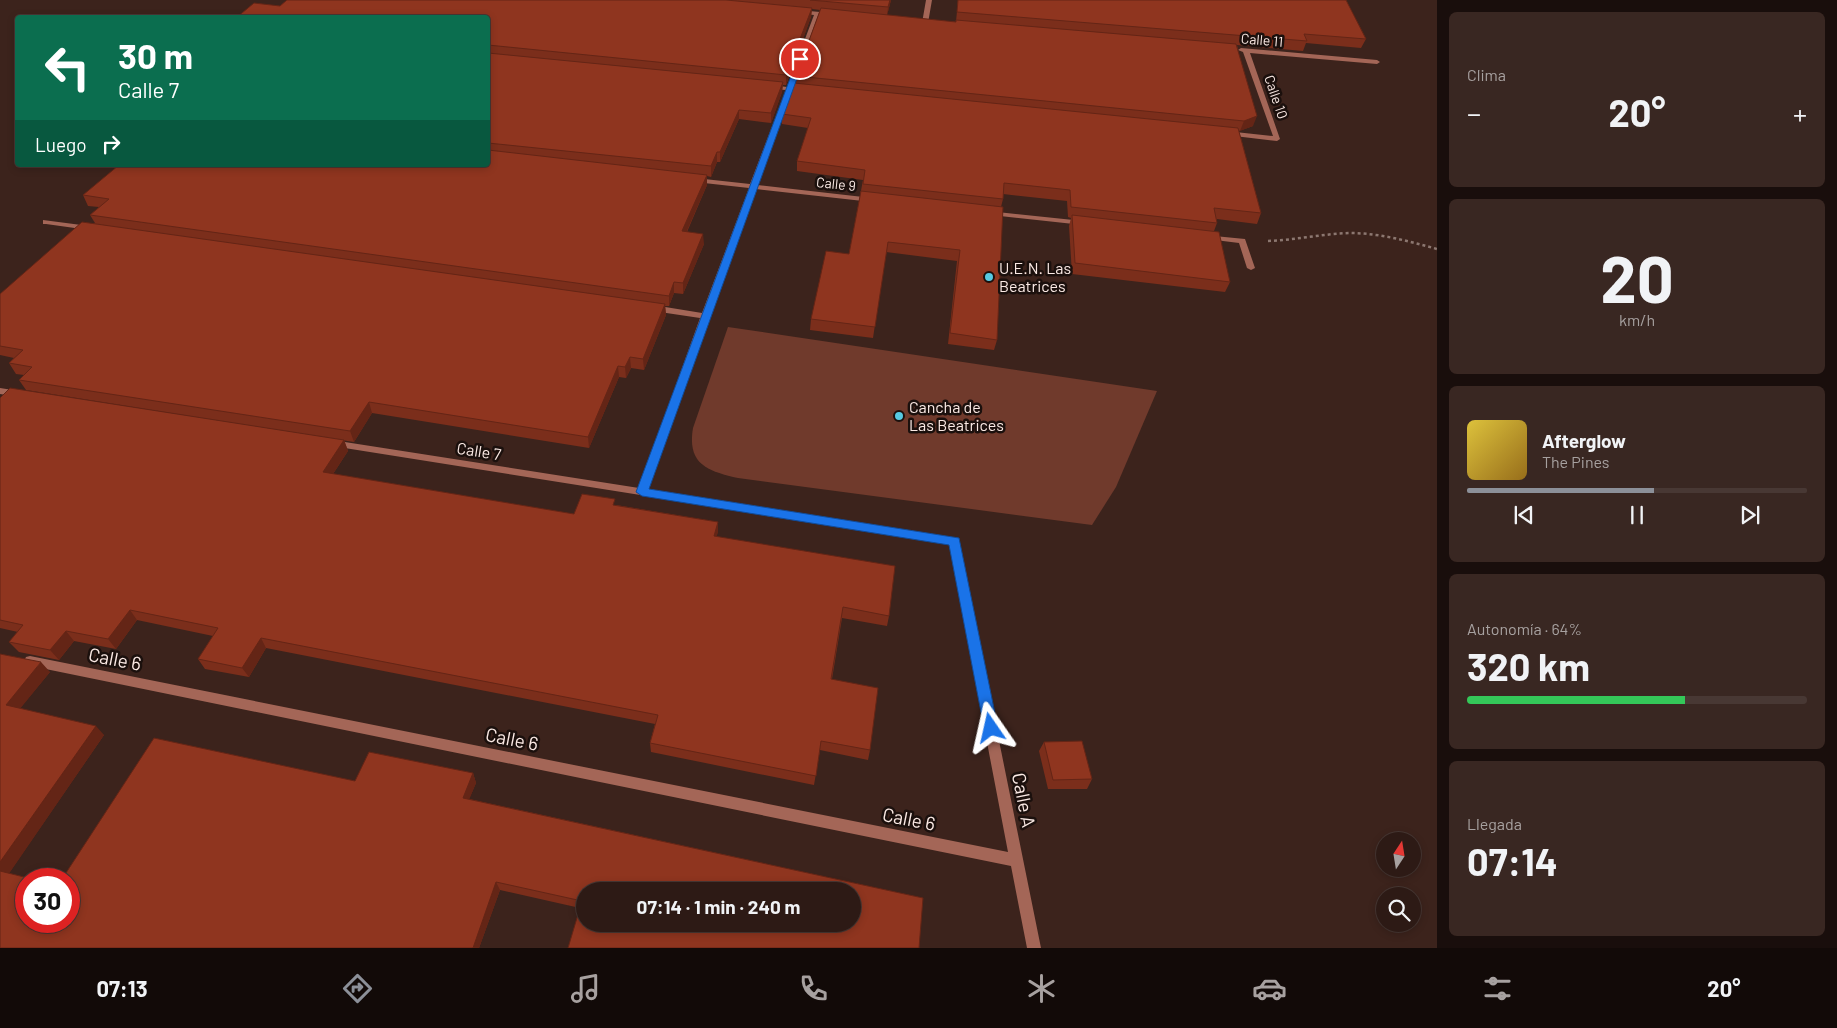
<!DOCTYPE html>
<html lang="es">
<meta charset="utf-8">
<style>
:root{--surface:#2d1a15;--page:#392722;--text:#f1f3f6;--muted:#a7a1a0;--line:#483834;--accent:#8c9099}
body{margin:0;font-family:Barlow,sans-serif;background:var(--page);color:var(--text);height:100vh;display:flex;flex-direction:column;font-size:19px;white-space:nowrap}
*{box-sizing:border-box;margin:0}
p{font-size:16px;color:var(--muted)}
.icon{flex:none;width:28px;height:28px;fill:none;stroke:currentColor;stroke-width:2;stroke-linecap:round;stroke-linejoin:round}
.map{position:relative;flex:1;overflow:hidden}
.drawer{display:flex;flex-direction:column;gap:12px;padding:12px;background:#190e0c;width:400px}
.drawer>*{flex:none}
.banner{position:absolute;left:15px;top:15px;width:475px;height:152px;border-radius:5px;box-shadow:0 2px 8px #0003,0 0 0 1px var(--line);background:#0b6e4f;color:#fff;overflow:hidden}
.needle{width:32px;rotate:12deg}
.tools{position:absolute;left:1376px;top:832px;display:grid;gap:10px}
.tools a{display:grid;place-items:center;width:45px;height:45px;border-radius:50%;background:var(--surface);box-shadow:0 2px 8px #0003,0 0 0 1px var(--line);font-size:25px}
.speed{position:absolute;left:15px;top:868px;display:flex;gap:10px;font-size:25px;font-weight:700;text-align:center}
.speed>*{display:grid;place-content:center;width:65px;height:65px;border-radius:50%;background:var(--surface);box-shadow:0 2px 8px #0003,0 0 0 1px var(--line);line-height:1}
.speed .limit{border:8px solid #d22;background:#fff;color:#111}
.pin{position:absolute;display:grid;place-items:center;width:42px;height:42px;color:#fff;margin:-21px;border:2px solid #fff;border-radius:50%;box-shadow:0 1px 5px #0007}
.me{position:absolute;width:55px;margin:-28px;rotate:349deg;stroke-linejoin:round;filter:drop-shadow(0 0 4px #0008)}
.turn{display:flex;align-items:center;gap:18px;height:105px;padding:0 20px;font-size:22px}
.turn .icon{width:65px;height:65px;stroke-width:2.5}
.turn b{display:block;font-size:35px;line-height:42px}
.then{display:flex;align-items:center;height:48px;padding:0 20px;background:#0003;gap:10px;font-size:19px}
.big{font-size:38px;font-weight:700;line-height:1.1}
.drawer .card{flex:1;display:flex;flex-direction:column;justify-content:center;gap:8px;min-width:0;padding:0 18px;border-radius:8px;background:var(--page)}
.drawer .dial{align-items:center;gap:0}
.dial b{font-size:65px;line-height:1}
.song{display:flex;align-items:center;gap:15px}
.cover{width:60px;height:60px;border-radius:8px;background:linear-gradient(135deg,hsl(50 70% 55%),hsl(40 70% 35%))}
.played{height:5px;border-radius:2px;background:linear-gradient(90deg,var(--accent) 55%,var(--line) 55%)}
.keys{display:flex;justify-content:space-around;direction:ltr}
.heat{display:flex;justify-content:space-between;align-items:center;font-size:28px;direction:ltr}
.charge{height:8px;border-radius:4px;background:linear-gradient(90deg,#34c759 64%,var(--line) 0)}
.trip{position:absolute;left:576px;top:882px;width:285px;height:50px;border-radius:25px;background:var(--surface);box-shadow:0 2px 8px #0003,0 0 0 1px var(--line);font-weight:700;line-height:50px;text-align:center}
.dock{display:flex;height:80px;justify-content:space-around;align-items:center;background:#120a08;color:var(--muted)}
.dock .icon{width:35px;height:35px}
.dock .active{color:var(--accent)}
.dock b{font-size:22px;color:var(--text)}
main{display:flex;flex:1;min-height:0}
.map>svg:first-child{display:block}
.green{fill:#703a2c}
.lines{fill:none;stroke-linecap:round;stroke-linejoin:round}
.path{stroke:#8c7770;stroke-width:2.5;stroke-dasharray:3 3;stroke-linecap:butt}
.minor{fill:#a46657;fill-rule:evenodd}
.wall{fill:#7b2e1b}
.shaded-wall{fill:#642516}
.building{fill:#8f351f;stroke:#642516;fill-rule:evenodd}
.route{fill:#1a73e8;stroke:#114b97}
.poi-dot{fill:#57c9e2;stroke:#1b100d;stroke-width:2}
.labels{text-anchor:middle;stroke-width:5;stroke-linejoin:round;paint-order:stroke}
.far-street-label{font-size:14px;fill:#fbeae5;stroke:#1b100d}
.poi-label{font-size:16px;fill:#fbeae5;stroke:#1b100d;text-anchor:start}
.street-label{font-size:16px;fill:#fbeae5;stroke:#1b100d}
.near-street-label{font-size:19px;fill:#fbeae5;stroke:#1b100d}
</style>
<main>
<div class="map">
<svg width="1437" height="948" viewBox="0 0 1437 948">
<rect width="100%" height="100%" fill="#3c231c"/>
<path class="green" d="M 728,327 L 1157,391 L 1116,487 L 1092,525 L 738,478 C 707,471 687,464 693,428 Z"/>
<g class="lines">
<path class="path" d="M 1268,241 C 1295,240 1322,234 1349,233 C 1379,233 1408,241 1437,249"/>
<path class="minor" d="M 926,0 L 932,0 L 928,23 L 925,25 L 922,23 Z
M 798,10 L 831,13 L 834,15 L 831,17 L 819,16 L 793,87 L 806,90 L 803,92 L 792,91 L 757,185 L 872,198 L 876,200 L 872,202 L 756,189 L 648,489 L 958,538 L 1041,948 L 1027,948 L 1011,866 L 26,665 L 24,661 L 26,657 L 30,656 L 1008,852 L 949,544 L 332,446 L 327,443 L 332,440 L 639,488 L 700,318 L 653,311 L 649,308 L 653,305 L 702,313 L 749,188 L 695,182 L 691,180 L 695,178 L 750,184 L 786,90 L 771,89 L 768,87 L 771,85 L 787,87 L 814,15 L 796,13 L 796,11 Z
M 1241,48 L 1377,60 L 1380,62 L 1377,64 L 1250,53 L 1280,139 L 1277,141 L 1226,135 L 1223,133 L 1226,131 L 1273,136 L 1243,52 L 1238,50 Z
M 988,211 L 1083,221 L 1087,223 L 1083,225 L 991,215 L 988,215 Z
M 43,220 L 89,226 L 93,228 L 89,230 L 46,224 L 43,224 Z
M 1204,235 L 1245,239 L 1255,268 L 1251,270 L 1247,268 L 1239,243 L 1207,239 L 1204,239 Z
M 0,388 L 19,391 L 24,394 L 19,397 L 0,394 Z"/>
</g>
<path class="wall" d="M 287,0 L 891,0 L 887,15 L 956,22 L 958,0 L 1346,0 L 1366,39 L 1361,48 L 1306,43 L 1303,51 L 1237,45 L 1253,126 L 1239,131 L 1261,213 L 1257,224 L 1217,219 L 1217,223 L 1214,231 L 1230,282 L 1225,292 L 1072,274 L 1069,226 L 1071,218 L 1068,217 L 1067,201 L 1003,194 L 1003,199 L 1001,207 L 997,340 L 994,350 L 948,344 L 957,261 L 886,252 L 873,338 L 810,330 L 811,319 L 849,254 L 863,180 L 797,171 L 797,161 L 808,128 L 782,124 L 782,114 L 796,84 L 796,76 L 820,10 L 812,9 L 811,17 L 786,85 L 783,85 L 782,92 L 771,123 L 739,119 L 720,162 L 717,162 L 711,177 L 707,176 L 707,185 L 687,232 L 704,244 L 683,294 L 674,293 L 669,306 L 665,306 L 666,315 L 644,370 L 631,368 L 626,378 L 619,377 L 589,448 L 372,413 L 354,442 L 26,390 L 19,380 L 24,375 L 16,374 L 9,363 L 14,358 L 0,355 L 0,294 L 95,223 L 90,215 L 99,207 L 88,206 L 83,195 L 488,165 L 488,18 L 280,6 Z
M 0,398 L 344,440 L 348,451 L 333,474 L 574,514 L 616,505 L 718,522 L 718,532 L 716,536 L 889,616 L 887,626 L 842,618 L 832,679 L 870,750 L 868,760 L 820,750 L 814,785 L 651,752 L 650,743 L 655,724 L 266,648 L 249,677 L 205,669 L 198,659 L 213,636 L 137,620 L 116,649 L 74,641 L 59,660 L 19,652 L 9,642 L 18,632 L 0,628 Z
M 0,654 L 50,672 L 20,708 L 104,735 L 9,873 L 26,921 L 355,781 L 473,773 L 476,783 L 469,799 L 923,898 L 580,908 L 500,890 L 479,948 L 0,948 Z
M 1044,742 L 1092,779 L 1087,789 L 1048,789 L 1039,751 Z"/>
<path class="shaded-wall" d="M 890,0 L 891,0 L 887,16 L 888,7 Z
M 812,8 L 811,17 L 786,85 L 786,75 Z
M 783,82 L 782,92 L 771,123 L 771,113 Z
M 739,110 L 739,119 L 720,162 L 720,152 Z
M 1257,116 L 1253,126 L 1240,131 L 1244,121 Z
M 717,152 L 717,162 L 711,177 L 711,166 Z
M 707,175 L 707,185 L 682,242 L 682,231 Z
M 703,234 L 704,244 L 683,294 L 683,283 Z
M 674,282 L 674,293 L 669,306 L 669,296 Z
M 665,304 L 666,315 L 644,370 L 643,359 Z
M 630,357 L 631,368 L 626,378 L 625,367 Z
M 618,366 L 619,377 L 589,448 L 588,437 Z
M 369,402 L 372,413 L 354,442 L 350,431 Z
M 344,440 L 348,451 L 327,483 L 323,472 Z
M 718,522 L 718,532 L 714,546 L 714,536 Z
M 130,610 L 137,620 L 116,649 L 108,639 Z
M 66,631 L 74,641 L 59,660 L 50,650 Z
M 261,638 L 266,648 L 249,677 L 242,668 Z
M 41,662 L 50,672 L 15,715 L 6,705 Z
M 96,726 L 104,735 L 6,878 L 0,874 L 0,862 Z
M 473,773 L 476,783 L 466,807 L 463,798 Z
M 496,882 L 500,890 L 479,948 L 473,948 Z"/>
<path class="building" d="M 287,0 L 726,0 L 812,8 L 786,75 L 488,45 L 488,18 L 236,18 L 254,3 L 280,6 Z
M 810,0 L 890,0 L 888,7 Z
M 958,0 L 1346,0 L 1366,39 L 1304,34 L 1307,41 L 957,12 Z
M 821,8 L 956,22 L 956,20 L 1236,44 L 1257,116 L 1244,121 L 796,76 Z
M 488,53 L 783,82 L 771,113 L 739,110 L 720,152 L 717,152 L 711,166 L 488,143 Z
M 794,83 L 1238,128 L 1261,213 L 1214,208 L 1217,223 L 1071,207 L 1070,190 L 1004,183 L 1003,199 L 863,184 L 865,170 L 797,161 L 811,118 L 782,114 Z
M 488,150 L 707,175 L 682,231 L 703,234 L 683,283 L 674,282 L 669,296 L 90,215 L 109,199 L 83,195 L 119,165 L 488,165 Z
M 861,191 L 1003,207 L 997,340 L 950,333 L 960,250 L 888,242 L 875,327 L 811,319 L 826,251 L 849,254 Z
M 1072,215 L 1219,232 L 1230,282 L 1075,263 Z
M 82,222 L 665,304 L 643,359 L 630,357 L 625,367 L 618,366 L 588,437 L 369,402 L 350,431 L 19,380 L 32,367 L 9,363 L 23,350 L 0,346 L 0,294 Z
M 10,388 L 344,440 L 323,472 L 574,514 L 582,494 L 615,499 L 613,505 L 718,522 L 714,536 L 895,566 L 889,616 L 843,607 L 831,679 L 878,688 L 870,750 L 821,741 L 816,776 L 650,743 L 658,715 L 261,638 L 242,668 L 198,659 L 218,628 L 130,610 L 108,639 L 66,631 L 50,650 L 9,642 L 23,625 L 0,620 L 0,398 Z
M 0,654 L 41,662 L 6,705 L 96,726 L 0,862 Z
M 154,738 L 355,781 L 369,752 L 473,773 L 463,798 L 923,898 L 919,948 L 568,948 L 582,901 L 496,882 L 473,948 L 0,948 L 0,871 L 32,879 L 26,879 L 26,921 L 69,921 L 69,879 L 62,879 ZM 585,891 L 852,891 L 852,924 L 585,924 Z
M 1082,741 L 1092,779 L 1053,780 L 1044,742 Z"/>
<path class="route" d="M 798,57 L 804,59 L 649,489 L 959,538 L 998,728 L 996,733 L 991,735 L 986,733 L 984,728 L 949,545 L 642,496 L 636,492 Z"/>
<g class="poi-dot">
<circle cx="989" cy="277" r="5"/>
<circle cx="899" cy="416" r="5"/>
</g>
<g class="labels">
<g class="far-street-label">
<text transform="translate(1262 40) rotate(5)" y="5">Calle 11</text>
<text transform="translate(1276 97) rotate(71)" y="5">Calle 10</text>
<text transform="translate(836 184) rotate(6)" y="5">Calle 9</text>
</g>
<g class="poi-label">
<text x="999" y="274">U.E.N. Las<tspan x="999" dy="18">Beatrices</tspan></text>
<text x="909" y="413">Cancha de<tspan x="909" dy="18">Las Beatrices</tspan></text>
</g>
<g class="street-label">
<text transform="translate(479 451) rotate(9)" y="6">Calle 7</text>
</g>
<g class="near-street-label">
<text transform="translate(115 659) rotate(11)" y="7">Calle 6</text>
<text transform="translate(512 739) rotate(11)" y="7">Calle 6</text>
<text transform="translate(1024 800) rotate(79)" y="7">Calle A</text>
<text transform="translate(909 819) rotate(11)" y="7">Calle 6</text>
</g>
</g>
</svg>
<div class="tools">
<a><svg class="needle" viewBox="-14 -14 28 28"><path d="M0-13l5 13h-10z" fill="#e53935"/><path d="M0 13l5-13h-10z" fill="#a7a1a0"/></svg></a>
<a><svg class="icon" aria-label="search" viewBox="0 0 24 24"><circle cx="10" cy="10" r="6"/><path d="M15 15l6 6"/></svg></a>
</div>
<div class="speed"><div class="limit">30</div></div>
<div class="pin" style="left:800px;top:59px;background:#d93025"><svg class="icon" aria-label="arrive" viewBox="0 0 24 24"><path d="M6 21V4h12l-3 4 3 4H6"/></svg></div>
<svg class="me" style="left:991px;top:728px" viewBox="-20 -20 40 40"><path d="M0-17L14 15 0 8-14 15z" fill="#1a73e8" stroke="#fff" stroke-width="4"/></svg>
<div class="trip">07:14 · 1 min · 240 m</div>
<div class="banner">
<div class="turn"><svg class="icon" aria-label="left" viewBox="0 0 24 24"><path d="M17 20v-9H6M10 6l-5 5 5 5"/></svg><div><b>30 m</b>Calle 7</div></div>
<div class="then">Luego<svg class="icon" aria-label="right" viewBox="0 0 24 24"><path d="M7 20v-9h11M14 6l5 5-5 5"/></svg></div>
</div>
</div>
<section class="drawer">
<div class="card"><p>Clima</p>
<div class="heat"><a>−</a><b class="big">20°</b><a>+</a></div>
</div>
<div class="card dial"><b>20</b><p>km/h</p></div>
<div class="card">
<div class="song"><i class="cover"></i><div><b>Afterglow</b><p>The Pines</p></div></div>
<div class="played"></div>
<div class="keys"><svg class="icon" aria-label="previous" viewBox="0 0 24 24"><path d="M18 5L8 12l10 7zM5 5v14"/></svg><svg class="icon" aria-label="pause" viewBox="0 0 24 24"><path d="M8 5v14M16 5v14"/></svg><svg class="icon" aria-label="next" viewBox="0 0 24 24"><path d="M6 5l10 7-10 7zM19 5v14"/></svg></div>
</div>
<div class="card"><p>Autonomía · 64%</p><b class="big">320 km</b><div class="charge"></div></div>
<div class="card"><p>Llegada</p><b class="big">07:14</b></div>
</section>
</main>
<nav class="dock">
<b>07:13</b>
<svg class="icon active" aria-label="directions" viewBox="0 0 24 24"><path d="M12 3l9 9-9 9-9-9zM9 14v-3h6M13 9l2 2-2 2"/></svg>
<svg class="icon" aria-label="music" viewBox="0 0 24 24"><path d="M9 18V5l10-2v13"/><circle cx="6" cy="18" r="3"/><circle cx="16" cy="16" r="3"/></svg>
<svg class="icon" aria-label="phone" viewBox="0 0 24 24"><path d="M5 4h4l2 5-3 2q2 4 5 5l2-3 5 2v4C11 20 4 13 5 4z"/></svg>
<svg class="icon" aria-label="climate" viewBox="0 0 24 24"><path d="M12 3v18M4 7l16 10M4 17L20 7"/></svg>
<svg class="icon" aria-label="car" viewBox="0 0 24 24"><path d="M5 17H2v-5l4-1 3-4h7l3 4 3 1v5h-3M9 17h6M6 11h13"/><circle cx="7" cy="17" r="2"/><circle cx="17" cy="17" r="2"/></svg>
<svg class="icon" aria-label="filters" viewBox="0 0 24 24"><path d="M4 7h16M4 17h16"/><circle cx="9" cy="7" r="2"/><circle cx="15" cy="17" r="2"/></svg>
<b>20°</b>
</nav>
